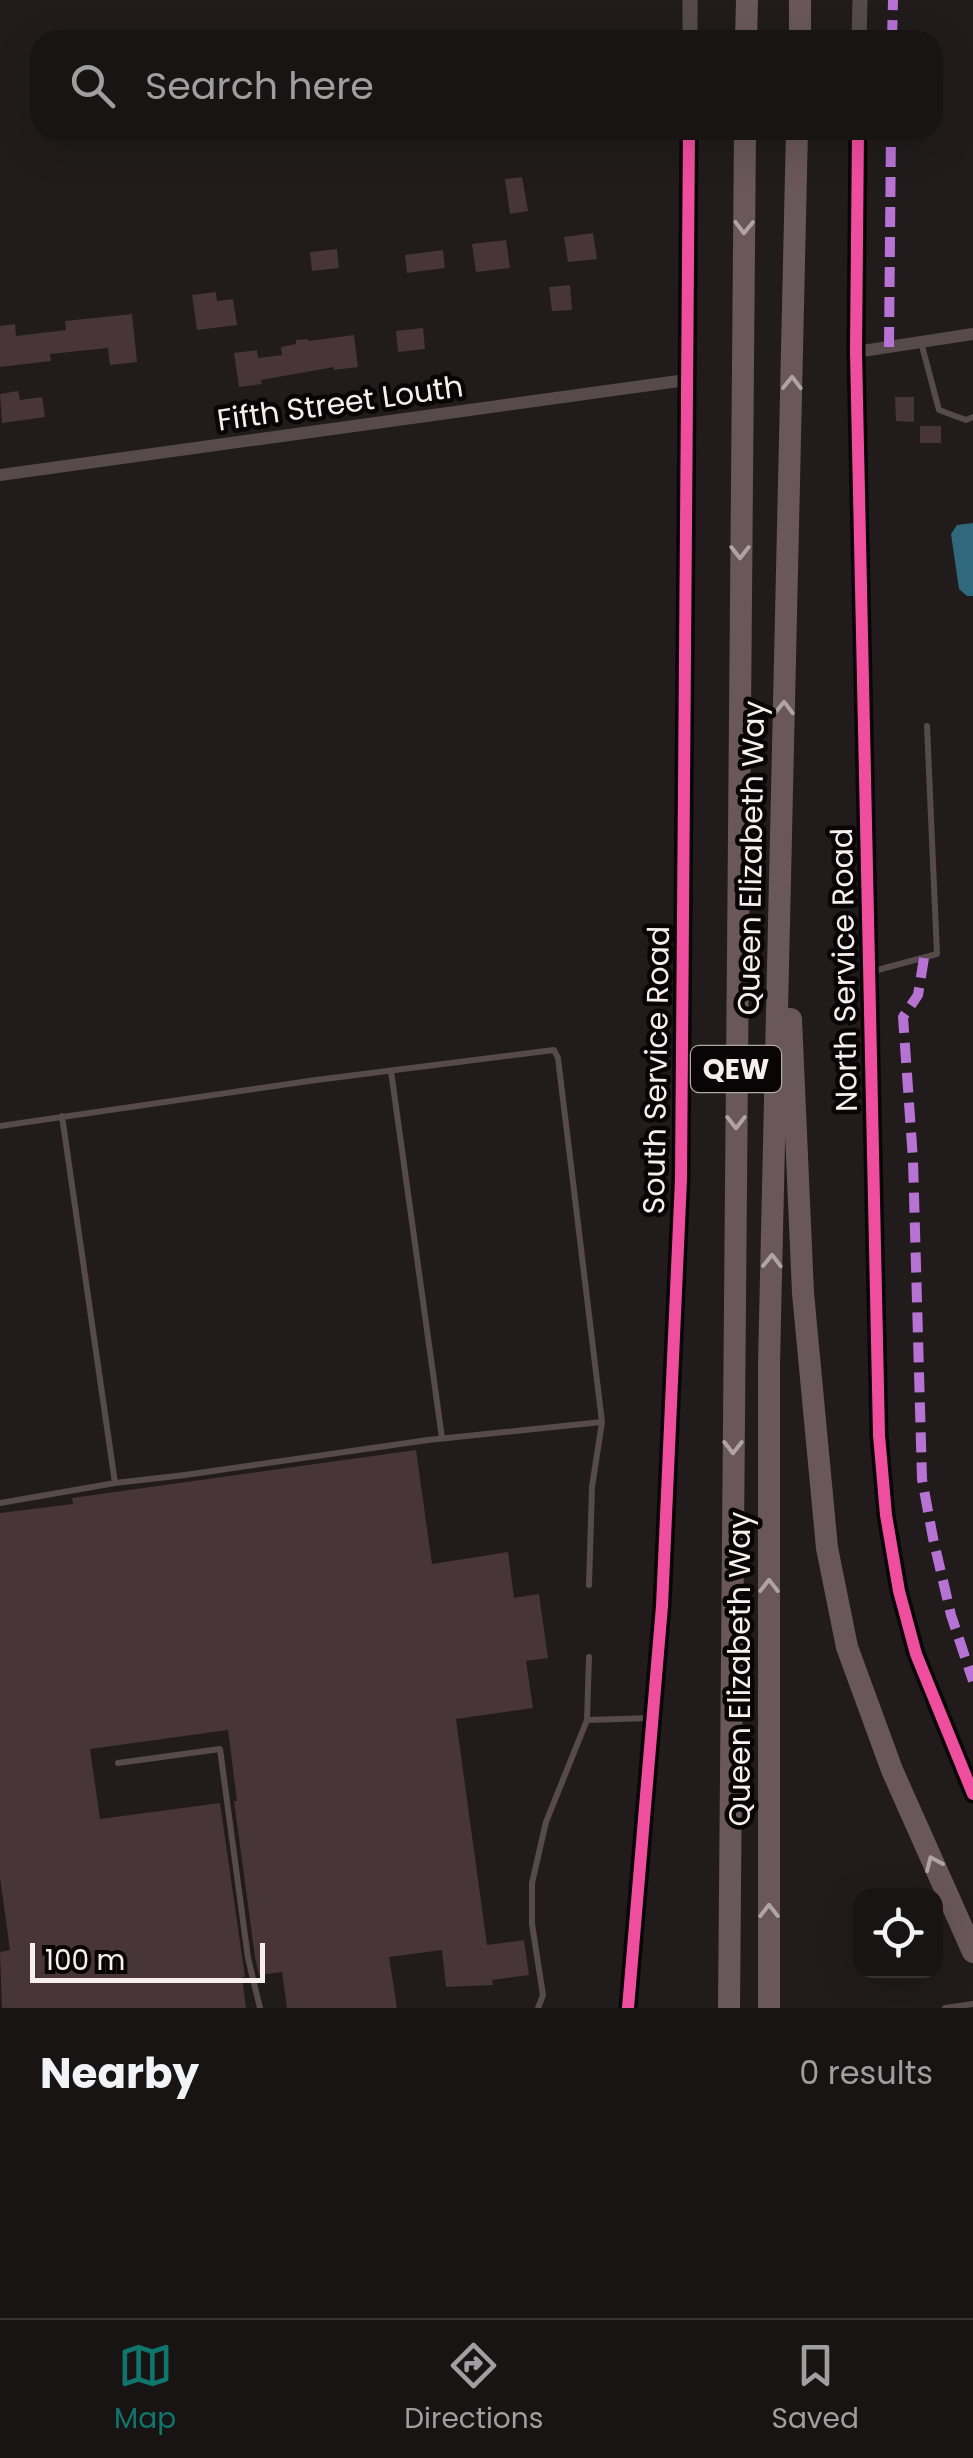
<!DOCTYPE html>
<html lang="en">
<head>
<meta charset="utf-8">
<style>
	body { margin:0; font-family:Poppins,sans-serif; background:#221d1d; color:#f1f3f6 }
	.controls { position:absolute; right:30px; bottom:30px; display:grid; overflow:hidden; border-radius:20px; box-shadow:0 10px 40px #0002 }
	.controls button { width:90px; height:90px; display:grid; place-items:center; padding:0; border:0; border-bottom:2px solid #373334; background:#191414; color:#f1f3f6; font:50px sans-serif }
	.scale { position:absolute; left:30px; bottom:25px; width:235px; box-sizing:border-box; padding-left:10px; border:5px solid #f7efef; border-top:0; font-size:28px; line-height:35px; white-space:nowrap; color:#f7efef; -webkit-text-stroke:8px #090506; paint-order:stroke }
	.list { margin:0; padding:0; list-style:none }
	h2 { display:flex; justify-content:space-between; align-items:center; height:130px; margin:0; padding:0 40px; font-size:42px }
	h2 small { font-size:32px; font-weight:400; color:#9f9ea0 }
	.icon { flex:none; width:55px; height:55px; fill:none; stroke:currentColor; stroke-width:2; stroke-linecap:round; stroke-linejoin:round }
	.map { position:relative; flex:none; width:973px; height:2008px; overflow:hidden }
	.search { position:absolute; background:#191414; box-shadow:0 10px 40px #0002; left:30px; right:30px; top:30px; height:110px; display:flex; align-items:center; gap:25px; box-sizing:border-box; padding:0 35px; border-radius:30px; color:#9f9ea0; font-size:38px }
	.sheet { height:310px; background:#191414 }
	nav { display:flex; justify-content:space-around; align-items:center; box-sizing:border-box; height:140px; border-top:2px solid #373334; background:#191414; font-size:28px; color:#9f9ea0 }
	nav a { display:grid; justify-items:center; gap:5px }
	nav .on { color:#0f766e }
	.map>svg:first-child { display:block }
</style>
</head>
<body>
<div class="map">
<svg width="973" height="2008" viewBox="0 0 973 2008">
	<rect width="100%" height="100%" fill="#211b1b"/>
	<path fill="#2f697b" d="M973,523V596H967L959,589L951,534L957,525Z"/>
	<path fill="#483539" d="M522,177L528,211L510,214L505,179Z
		M593,233L597,259L568,262L564,237Z
		M506,240L510,268L476,272L472,244Z
		M337,249L339,268L312,271L310,252Z
		M443,250L445,268L407,273L405,255Z
		M570,285L572,310L552,311L549,287Z
		M216,292L217,301L233,299L237,325L197,330L192,295Z
		M132,314L137,362L110,365L108,348L50,354L51,361L0,367V326L15,324L16,336L66,330L65,321Z
		M423,328L425,349L398,352L396,331Z
		M354,335L358,367L334,370V367L261,380L262,384L239,387L234,353L257,350L258,358L282,355L281,347L296,344V340L308,339L309,341Z
		M18,391L20,400L42,397L45,417L2,423L0,394Z
		M895,397H914V422L896,421Z
		M920,426H941V443H920Z
		M416,1450L432,1564L508,1552L514,1598L539,1594L548,1658L526,1661L533,1708L456,1719L487,1945L524,1940L529,1975L492,1980L493,1985L446,1987L442,1950L389,1957L397,2008H287L282,1972L259,1975L255,1957L234,1801H237L228,1730L90,1749L100,1819L220,1803L245,1977H242L246,2008H2L0,1952L10,1950L0,1877V1513L73,1504L72,1498Z"/>
	<g fill="none" stroke-linecap="round" stroke-linejoin="round">
		<path stroke="#564a4b" stroke-width="6" d="M921,342L939,410L966,420L973,417
			M870,972L937,954L927,726
			M391,1071L442,1438
			M62,1116L115,1483
			M0,1126L316,1080L554,1050L558,1058L602,1422L592,1487L589,1585
			M0,1503L115,1483L185,1475L428,1440L602,1422
			M589,1657L587,1720L651,1718
			M118,1763L220,1749L248,1958L260,2008
			M538,2008L543,1995L532,1924V1883L546,1822L587,1720
			M945,2008L973,2004"/>
		<path stroke="#564a4b" stroke-width="12" d="M856,352L973,334
			M0,475L686,380"/>
		<path stroke="#564a4b" stroke-width="15" d="M690,40V0
			M859,40L860,0
			M858,130L856,352L879,1435L886,1515L899,1591L916,1654L973,1794
			M628,2008L662,1606L681,1179L689,130"/>
		<path stroke="#69575a" stroke-width="22" d="M746,40L747,0
			M800,40V0
			M791,1019L803,1293L827,1548L847,1647L892,1770L973,1952
			M729,2008L745,130
			M769,2008V1364L797,130"/>
		<path stroke="#b673d3" stroke-width="10" stroke-dasharray="20 10" stroke-linecap="butt" d="M892,40L893,0
			M889,347L891,130
			M924,958L918,995L903,1017L913,1160L922,1479L933,1538L951,1615L973,1681"/>
		<g stroke="#090506" stroke-width="19">
			<path id="cycleway" d="M858,130L856,352L879,1435L886,1515L899,1591L916,1654L973,1794
				M628,2008L662,1606L681,1179L689,130"/>
		</g>
		<use href="#cycleway" stroke="#ef4d9e" stroke-width="12"/>
	</g>
	<defs><path id="oneway-chevron" d="M-2-3.5L2.5 0L-2 3.5" fill="none" stroke-width="1.6" stroke-linecap="round" stroke-linejoin="round" transform="scale(2.5)"/></defs>
	<g stroke="#b0a3a4">
		<use href="#oneway-chevron" transform="translate(744 227) rotate(91)"/>
		<use href="#oneway-chevron" transform="translate(792 383) rotate(-89)"/>
		<use href="#oneway-chevron" transform="translate(740 552) rotate(90)"/>
		<use href="#oneway-chevron" transform="translate(784 708) rotate(-89)"/>
		<use href="#oneway-chevron" transform="translate(736 1122) rotate(90)"/>
		<use href="#oneway-chevron" transform="translate(772 1261) rotate(-89)"/>
		<use href="#oneway-chevron" transform="translate(733 1447) rotate(90)"/>
		<use href="#oneway-chevron" transform="translate(769 1586) rotate(-90)"/>
		<use href="#oneway-chevron" transform="translate(933 1863) rotate(-114)"/>
		<use href="#oneway-chevron" transform="translate(769 1911) rotate(-90)"/>
	</g>
	<g text-anchor="middle" dominant-baseline="central" stroke-width="9" stroke-linejoin="round" paint-order="stroke">
		<rect fill="#090506" stroke="#b0a9a9" stroke-width="2.5" x="691" y="1046" width="90" height="46" rx="8"/>
		<g font-size="28" font-weight="bold" fill="#f7efef">
			<text x="736" y="1069">QEW</text>
		</g>
		<g font-size="30" fill="#f7efef" stroke="#090506">
			<text transform="translate(340 403) rotate(-8)">Fifth Street Louth</text>
			<text transform="translate(751 858) rotate(-89)">Queen Elizabeth Way</text>
			<text transform="translate(844 970) rotate(-91)">North Service Road</text>
			<text transform="translate(656 1070) rotate(-89)">South Service Road</text>
			<text transform="translate(739 1669) rotate(-90)">Queen Elizabeth Way</text>
		</g>
	</g>
</svg>
<div class="controls">
<button><svg class="icon" aria-label="locate" viewBox="0 0 24 24"><circle cx="12" cy="12" r="6"/><path d="M12 2v4M12 18v4M2 12h4M18 12h4"/></svg></button>
</div>
<div class="scale">100 m</div>
<div class="search"><svg class="icon" aria-label="search" viewBox="0 0 24 24"><circle cx="10" cy="10" r="6"/><path d="M15 15l6 6"/></svg>Search here</div>
</div>
<section class="sheet">
<h2>Nearby<small>0 results</small></h2>
<ul class="list">
</ul>
</section>
<nav>
<a class="on"><svg class="icon" aria-label="map" viewBox="0 0 24 24"><path d="M3 6l6-2 6 2 6-2v14l-6 2-6-2-6 2zM9 4v14M15 6v14"/></svg>Map</a>
<a><svg class="icon" aria-label="directions" viewBox="0 0 24 24"><path d="M12 3l9 9-9 9-9-9zM9 14v-3h6M13 9l2 2-2 2"/></svg>Directions</a>
<a><svg class="icon" aria-label="saved" viewBox="0 0 24 24"><path d="M7 4h10v16l-5-4-5 4z"/></svg>Saved</a>
</nav>
</body>
</html>
